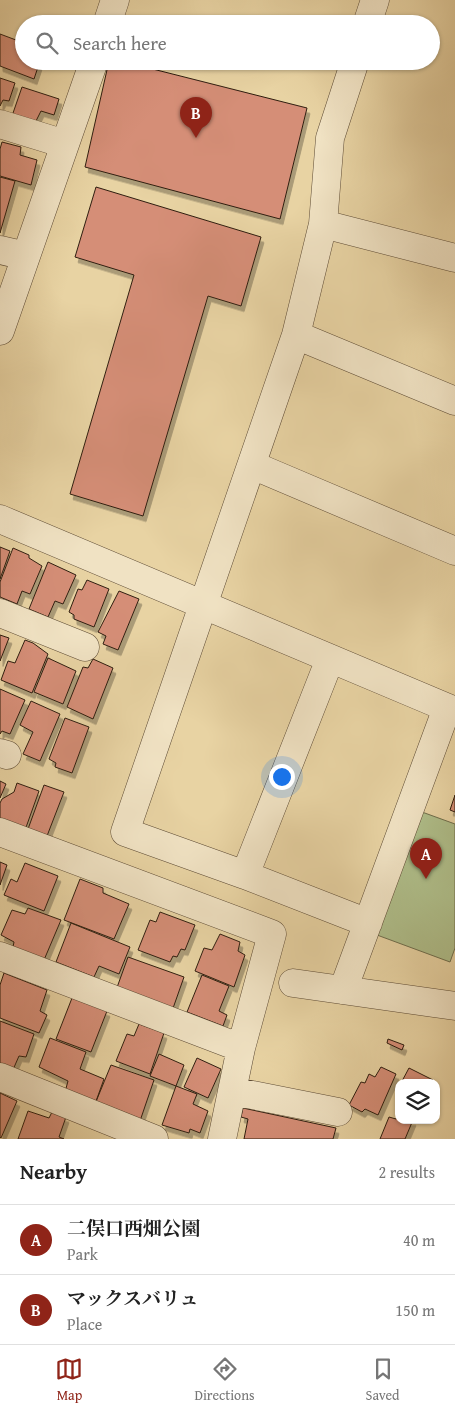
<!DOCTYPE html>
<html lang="en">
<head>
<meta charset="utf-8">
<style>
	body { margin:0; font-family:"Gentium Book Plus","Noto Serif JP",serif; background:#f2f2f2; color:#222 }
	.controls { position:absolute; right:15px; bottom:15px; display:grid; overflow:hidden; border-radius:10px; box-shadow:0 1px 4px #0004 }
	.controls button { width:45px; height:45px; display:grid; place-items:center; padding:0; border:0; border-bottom:1px solid #e0e0e0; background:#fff; color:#222; font:25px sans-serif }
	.you { position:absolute; left:281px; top:776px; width:18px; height:18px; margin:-12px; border:4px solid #fff; border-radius:50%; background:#1a73e8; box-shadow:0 0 0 8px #1a73e833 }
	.badge { display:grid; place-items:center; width:32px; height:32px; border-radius:50%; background:#8f2418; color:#fff; font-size:16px; font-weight:700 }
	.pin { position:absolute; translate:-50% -41px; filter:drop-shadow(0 1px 2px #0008) }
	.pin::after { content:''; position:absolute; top:26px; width:18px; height:15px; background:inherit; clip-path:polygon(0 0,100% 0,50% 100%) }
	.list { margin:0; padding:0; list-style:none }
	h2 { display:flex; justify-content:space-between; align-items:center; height:65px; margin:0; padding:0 20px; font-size:21px }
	h2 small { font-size:16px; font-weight:400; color:#767676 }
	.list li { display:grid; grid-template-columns:32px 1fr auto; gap:15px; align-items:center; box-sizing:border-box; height:70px; padding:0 20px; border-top:1px solid #e0e0e0 }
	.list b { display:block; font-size:19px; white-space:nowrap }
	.list p { margin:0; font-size:16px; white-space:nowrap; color:#767676 }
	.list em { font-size:16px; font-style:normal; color:#767676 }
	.icon { flex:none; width:28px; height:28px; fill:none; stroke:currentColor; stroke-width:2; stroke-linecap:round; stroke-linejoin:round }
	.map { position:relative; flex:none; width:455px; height:1139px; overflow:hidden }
	.search { position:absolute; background:#fff; box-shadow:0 1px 4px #0004; left:15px; right:15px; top:15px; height:55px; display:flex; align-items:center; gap:12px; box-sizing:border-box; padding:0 18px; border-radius:28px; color:#767676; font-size:19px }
	.sheet { height:205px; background:#fff }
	nav { display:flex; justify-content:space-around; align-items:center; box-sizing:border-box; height:70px; border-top:1px solid #e0e0e0; background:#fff; font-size:14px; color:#767676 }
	nav a { display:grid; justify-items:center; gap:2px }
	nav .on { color:#8f2418 }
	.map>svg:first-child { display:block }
</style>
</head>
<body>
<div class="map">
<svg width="455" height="1139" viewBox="0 0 455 1139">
	<defs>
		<filter id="shadow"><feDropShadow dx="3" dy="5.5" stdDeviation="0" flood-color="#0004"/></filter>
	</defs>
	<rect width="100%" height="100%" fill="#e8d3a3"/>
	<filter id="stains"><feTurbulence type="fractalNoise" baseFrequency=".004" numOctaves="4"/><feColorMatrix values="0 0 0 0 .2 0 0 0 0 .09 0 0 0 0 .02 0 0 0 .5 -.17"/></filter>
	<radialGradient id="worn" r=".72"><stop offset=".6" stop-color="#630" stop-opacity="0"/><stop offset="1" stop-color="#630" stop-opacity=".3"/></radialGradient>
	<path fill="#afbe8a" stroke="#6f6e4d" d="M422,812L455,824V948L450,962L377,935Z"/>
	<path fill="#d58e77" stroke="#2f1e10" filter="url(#shadow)" d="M0,34L24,43V61H40L34,79L0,66Z
		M109,61H121L307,108L280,219L85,167Z
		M0,78L15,83L9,101L3,100L0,106Z
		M22,87L59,99L54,115L41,111L35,123L12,116Z
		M2,142L21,147L20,155L37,160L31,185L0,176V149Z
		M0,177L15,181L0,233Z
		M96,187L261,237L241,306L208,296L143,516L70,494L134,275L75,257Z
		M0,547L10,551L0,579Z
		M13,548L29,555V558L42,566L30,594L22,591L17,604L0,597V582Z
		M48,562L76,575L63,604L55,601L48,617L29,609Z
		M87,580L109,589L94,627L74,619V615L69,612L78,589L82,590Z
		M119,591L139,599L118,650L103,644L106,636L98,632Z
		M0,635L9,638L0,661Z
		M25,640L33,643L48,654L32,693L1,680L8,661L15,663Z
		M48,658L76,671L63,704L34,692Z
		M93,659L113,668L93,719L67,707L83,667L88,668Z
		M0,689L25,700L10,734L2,731L0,734Z
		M31,701L60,714L40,761L23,754L33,732L20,725Z
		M65,718L89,727L72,773L55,767L56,763L49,759Z
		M0,781L6,784L0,798Z
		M17,783L39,791L24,833L0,823V803L2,799L14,792Z
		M44,785L64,792L47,836L28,829Z
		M455,795V812L450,810Z
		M0,862L7,865L0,885Z
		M25,863L58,876L44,911L4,895L11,879L17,882Z
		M80,879L103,888V893L129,904L114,939L64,920Z
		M28,908L61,920L44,960L13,947L14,942L1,935L12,910L25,914Z
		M160,912L195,925L185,950L181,949L177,957L173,956L170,962L138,950L150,920L156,922Z
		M71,923L130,947L119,974L99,966L94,977L56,962Z
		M220,934L240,942L238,951L245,955L234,987L195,971L204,948L212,950Z
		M128,957L184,977L171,1014L115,993Z
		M4,973L47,990L40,1011L47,1015L39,1033L0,1018V985Z
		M202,975L229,986L219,1011L227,1015L223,1026L187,1012Z
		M72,998L107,1011L91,1052L56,1039Z
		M0,1021L34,1034L26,1057L19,1056L12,1072L0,1068Z
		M139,1024L164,1033L150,1074L116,1061L127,1034L134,1036Z
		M50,1038L86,1052L80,1069L104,1079L95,1104L65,1092L68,1081L39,1067Z
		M388,1039L404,1045L402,1050L387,1043Z
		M159,1054L184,1065L176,1086L150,1076Z
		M197,1058L221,1069L208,1098L184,1087Z
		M111,1065L154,1080L140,1121L95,1104Z
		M381,1067L396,1074L378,1115L365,1109L362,1112L349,1105L361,1082L365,1083L369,1074L375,1077Z
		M409,1068L433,1080L431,1083H401Z
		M176,1086L197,1094L193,1104L208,1111L200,1133L190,1129L189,1133L162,1125Z
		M0,1093L17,1101L1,1138L0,1137Z
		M243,1108L336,1128L333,1139H244L248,1119L241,1117Z
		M28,1111L49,1118L52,1112L66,1117L59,1137L64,1139H18Z
		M399,1113V1120H413L405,1139H380L389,1117L396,1119Z"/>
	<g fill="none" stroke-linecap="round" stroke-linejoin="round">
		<g stroke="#5d4b35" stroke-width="29">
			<path id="street" d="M107,24L115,0
				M367,24L375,0
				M355,61L330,138L323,224L455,258
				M0,124L65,144
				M323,224L296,335L125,832L245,875L368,923
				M0,250L26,256
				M0,331L94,61
				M296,335L455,401
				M252,465L455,551
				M0,519L455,711
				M0,613L85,647
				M0,753L7,755
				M0,832L272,934L241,1048L222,1139
				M245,875L330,659
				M0,956L241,1048
				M293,983L455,1006
				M343,990L447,708
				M0,1077L154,1139
				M232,1091L338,1112"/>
		</g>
		<use href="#street" stroke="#f0e2c3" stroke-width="28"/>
	</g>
	<rect width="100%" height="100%" filter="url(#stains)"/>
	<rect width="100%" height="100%" fill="url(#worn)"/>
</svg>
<div class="controls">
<button><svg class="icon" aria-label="layers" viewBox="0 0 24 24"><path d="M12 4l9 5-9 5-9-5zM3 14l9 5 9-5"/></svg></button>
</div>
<div class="you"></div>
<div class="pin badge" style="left:426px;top:879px">A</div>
<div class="pin badge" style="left:196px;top:138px">B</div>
<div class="search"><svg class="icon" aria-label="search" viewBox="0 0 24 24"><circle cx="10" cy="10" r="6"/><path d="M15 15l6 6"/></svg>Search here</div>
</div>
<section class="sheet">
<h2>Nearby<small>2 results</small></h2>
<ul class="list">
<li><span class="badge">A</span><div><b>二俣口西畑公園</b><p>Park</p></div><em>40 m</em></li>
<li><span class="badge">B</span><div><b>マックスバリュ</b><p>Place</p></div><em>150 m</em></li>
</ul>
</section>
<nav>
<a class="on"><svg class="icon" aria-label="map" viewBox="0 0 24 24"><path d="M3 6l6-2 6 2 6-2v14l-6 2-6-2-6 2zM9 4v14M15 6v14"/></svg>Map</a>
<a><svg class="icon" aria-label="directions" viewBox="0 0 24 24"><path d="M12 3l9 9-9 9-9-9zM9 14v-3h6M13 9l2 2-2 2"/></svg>Directions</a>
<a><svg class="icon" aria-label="saved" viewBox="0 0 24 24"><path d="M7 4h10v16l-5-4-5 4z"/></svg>Saved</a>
</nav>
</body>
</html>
